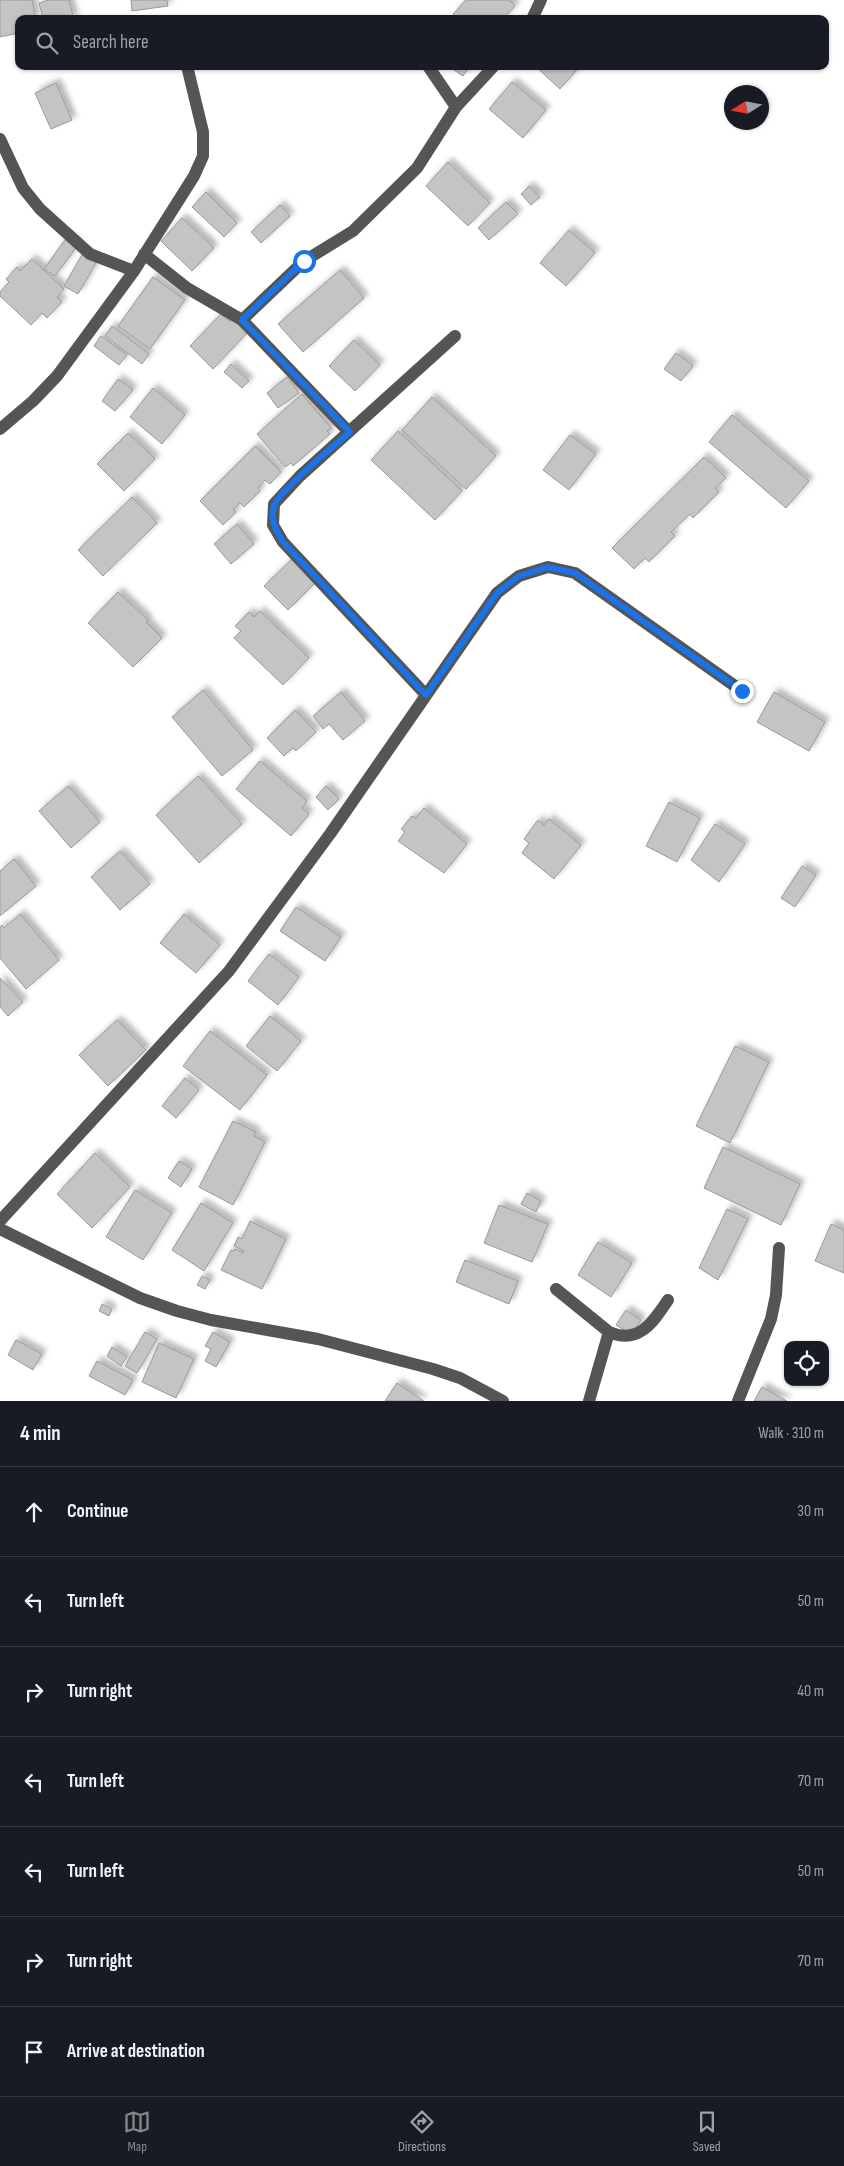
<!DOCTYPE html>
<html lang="en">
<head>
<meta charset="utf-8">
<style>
	body { margin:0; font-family:"Sofia Sans Condensed",sans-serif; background:#242831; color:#f1f3f6 }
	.controls { position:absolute; right:15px; bottom:15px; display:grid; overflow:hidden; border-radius:10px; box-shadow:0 1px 4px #0004 }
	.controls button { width:45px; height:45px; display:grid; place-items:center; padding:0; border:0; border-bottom:1px solid #363941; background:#171b24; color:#f1f3f6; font:25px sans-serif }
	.compass { position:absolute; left:724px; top:85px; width:45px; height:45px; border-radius:50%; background:#171b24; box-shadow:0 1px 4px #0004; rotate:259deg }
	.stop { position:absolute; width:15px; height:15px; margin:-11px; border:4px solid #1a73e8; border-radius:50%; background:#fff }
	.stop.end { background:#1a73e8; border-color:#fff; box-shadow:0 1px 5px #0008 }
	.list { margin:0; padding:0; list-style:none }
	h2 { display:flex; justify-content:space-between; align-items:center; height:65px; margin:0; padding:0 20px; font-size:21px }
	h2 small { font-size:16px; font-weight:400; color:#9ea1a6 }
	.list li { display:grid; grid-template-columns:32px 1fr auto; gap:15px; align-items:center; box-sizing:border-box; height:90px; padding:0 20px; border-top:1px solid #363941 }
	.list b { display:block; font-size:19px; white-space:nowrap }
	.list em { font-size:16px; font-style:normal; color:#9ea1a6 }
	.icon { flex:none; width:28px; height:28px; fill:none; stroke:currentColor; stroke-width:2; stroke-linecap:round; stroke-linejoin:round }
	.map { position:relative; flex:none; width:844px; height:1401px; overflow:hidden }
	.search { position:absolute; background:#171b24; box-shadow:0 1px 4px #0004; left:15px; right:15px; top:15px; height:55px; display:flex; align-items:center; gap:12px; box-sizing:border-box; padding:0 18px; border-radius:10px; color:#9ea1a6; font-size:19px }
	.sheet { height:695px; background:#171b24 }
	nav { display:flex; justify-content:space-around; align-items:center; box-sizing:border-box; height:70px; border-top:1px solid #363941; background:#171b24; font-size:14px; color:#9ea1a6 }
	nav a { display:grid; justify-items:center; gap:2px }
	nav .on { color:#858687 }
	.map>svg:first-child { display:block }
</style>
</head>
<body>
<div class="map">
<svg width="844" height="1401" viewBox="0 0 844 1401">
	<defs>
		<filter id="shadow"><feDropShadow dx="4.5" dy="-4.5" stdDeviation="2.5" flood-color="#0004"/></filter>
	</defs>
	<rect width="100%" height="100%" fill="#fff"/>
	<path fill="#c4c4c4" stroke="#999" filter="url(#shadow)" d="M0,0H32L36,19H19V33L0,37Z
		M49,0H69L74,19H43L39,3Z
		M131,0H167L168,6L132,11Z
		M466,0H509L515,6L503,19H458L453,14Z
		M448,66H470L463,76Z
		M535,66H580L560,89Z
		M512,82L546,110L523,138L489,109Z
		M56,83L72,120L51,129L35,93Z
		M448,162L490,203L468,226L426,186Z
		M529,186L540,197L531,205L521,194Z
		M206,192L237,223L224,237L192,207Z
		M506,202L518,214L489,240L478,228Z
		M280,205L290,216L261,243L251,232Z
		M182,218L214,248L192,271L161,241Z
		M569,230L595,253L566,286L540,263Z
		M67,237L78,245L55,276L44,269Z
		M83,253L97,261L78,294L64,286Z
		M32,259L64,289L57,297L62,302L47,318L42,313L31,325L0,296V292L9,282L6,279L17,267L20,271Z
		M340,270L364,298L303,352L278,324Z
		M153,277L185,300L150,349L118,326Z
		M221,314L230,322L234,318L248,332L213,369L190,346Z
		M112,326L149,354L142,364L105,336Z
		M101,336L127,355L119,365L94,346Z
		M354,340L380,365L355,391L329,366Z
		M676,353L693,366L681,381L664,369Z
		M231,364L249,381L242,388L224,372Z
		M287,377L299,393L278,408L267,393Z
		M118,379L133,390L115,411L102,401Z
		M153,388L185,415L162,444L130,417Z
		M302,394L331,428L327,431L330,434L293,466L291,463L285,467L257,434Z
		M432,397L496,456L466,489L402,430Z
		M732,415L809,481L786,508L709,442Z
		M398,431L462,491L435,520L371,460Z
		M128,433L155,459L124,491L97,464Z
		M570,435L596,454L569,490L543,470Z
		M255,446L281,472L270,484L265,480L258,488L260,491L244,507L240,503L233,509L236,512L223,525L200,501Z
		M704,457L726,478L715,488L719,492L693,518L690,514L671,532L675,536L649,562L645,558L634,569L612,548Z
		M132,497L157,523L103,576L78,550Z
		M237,524L254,544L231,564L214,544Z
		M292,559L315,583L288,610L264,586Z
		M118,592L148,620L146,622L162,638L133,667L88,623Z
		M260,611L309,658L283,685L234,638L241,631L235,626L249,612L254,617Z
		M203,690L253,750L222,776L172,717Z
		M341,692L365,721L343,740L329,724L323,729L313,716Z
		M774,692L825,722L809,751L757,722Z
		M295,710L316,732L296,751L293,748L284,756L267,738Z
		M260,761L307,801L302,808L309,814L291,836L236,789Z
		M198,776L242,824L199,863L156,815Z
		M68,786L100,822L71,848L39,811Z
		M326,786L339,799L328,810L316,797Z
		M669,802L700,818L677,862L646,846Z
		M424,808L467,844L444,873L398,841L405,832L401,829L412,816L416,818Z
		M549,819L581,845L554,879L522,853L529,843L524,839L538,820L544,825Z
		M715,824L745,844L719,882L691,860Z
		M120,851L150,884L120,910L91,877Z
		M14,859L36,886L0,916V871Z
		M802,866L816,875L795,907L781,898Z
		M296,907L341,937L325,961L280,931Z
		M20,914L59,960L26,989L0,958V927L2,925L4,928Z
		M184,914L220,945L196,973L160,943Z
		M269,954L299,977L278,1005L248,981Z
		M0,978L23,1002L8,1016L0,1007Z
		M270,1016L301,1041L277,1071L246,1046Z
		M117,1020L146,1050L108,1086L79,1055Z
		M210,1031L267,1075L240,1110L183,1066Z
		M735,1046L769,1062L730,1143L696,1126Z
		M185,1078L199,1090L176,1118L162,1106Z
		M233,1121L256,1132L254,1136L265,1142L233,1205L199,1187Z
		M723,1147L800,1184L781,1225L704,1188Z
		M95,1153L130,1187L92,1228L57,1194Z
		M179,1161L192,1169L181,1187L168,1178Z
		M135,1190L172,1213L143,1260L106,1237Z
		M527,1193L541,1201L536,1212L521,1204Z
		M201,1203L233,1223L204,1271L172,1250Z
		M499,1205L548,1224L532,1262L484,1243Z
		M727,1209L748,1219L718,1280L699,1268Z
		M250,1221L286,1239L262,1289L221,1270L231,1250L234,1251L235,1249L243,1253L244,1251L234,1246L238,1237L242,1239Z
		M831,1224L844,1230V1273L815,1261Z
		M598,1242L632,1263L611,1297L578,1275Z
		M465,1260L518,1281L509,1304L456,1282Z
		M202,1276L210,1280L205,1289L197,1285Z
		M102,1304L112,1309L109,1316L99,1311Z
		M626,1310L641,1320L632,1335L616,1325Z
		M145,1332L157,1339L137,1373L125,1366Z
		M213,1332L230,1342L216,1367L205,1361L211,1349L205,1346Z
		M16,1340L42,1354L33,1370L8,1355Z
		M159,1343L194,1359L176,1398L142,1382Z
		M112,1347L127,1357L121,1366L107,1356Z
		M97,1361L133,1380L125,1395L89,1376Z
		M397,1383L424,1401H385Z
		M762,1387L787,1401H754Z"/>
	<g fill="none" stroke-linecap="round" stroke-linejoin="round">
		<path stroke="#555" stroke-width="12" d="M532,19L541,0
			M456,107L494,66
			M0,139L23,188L40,209L90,254L134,271
			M144,254L187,288L242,320L304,261L353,231L417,168L456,107L428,66
			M242,320L349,432
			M0,429L33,401L57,376L134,271L194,176L203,156V132L187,66
			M426,695L283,542L273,525L274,504L300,476L455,336
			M0,1221L229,971L330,834L497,593L519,576L548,567L575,573L742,691
			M0,1229L140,1298L177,1311L211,1320L318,1339L433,1369L460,1378L503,1401
			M556,1289L609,1332C639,1345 653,1322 668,1300
			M589,1401L609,1332
			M738,1401L771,1319L776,1295L779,1248"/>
	</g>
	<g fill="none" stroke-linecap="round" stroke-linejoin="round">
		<path stroke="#1a73e8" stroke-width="6" d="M304,261L242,320L350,432C337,443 277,493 274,506C270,521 276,530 283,542L426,695L497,593L519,576L548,567L575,573L742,691"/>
	</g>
</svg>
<div class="controls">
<button><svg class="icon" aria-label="locate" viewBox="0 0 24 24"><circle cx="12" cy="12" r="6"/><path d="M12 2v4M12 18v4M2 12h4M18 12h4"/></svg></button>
</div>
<svg class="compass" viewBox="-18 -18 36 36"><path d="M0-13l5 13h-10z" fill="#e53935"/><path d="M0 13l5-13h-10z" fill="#9ea1a6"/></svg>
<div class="stop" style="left:304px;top:261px"></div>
<div class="stop end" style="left:742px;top:691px"></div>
<div class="search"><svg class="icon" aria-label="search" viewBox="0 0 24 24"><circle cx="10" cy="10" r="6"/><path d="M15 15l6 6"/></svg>Search here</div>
</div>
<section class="sheet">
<h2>4 min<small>Walk · 310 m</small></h2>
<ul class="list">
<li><svg class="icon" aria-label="ahead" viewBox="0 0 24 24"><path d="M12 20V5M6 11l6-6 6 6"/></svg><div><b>Continue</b></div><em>30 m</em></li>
<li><svg class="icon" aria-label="left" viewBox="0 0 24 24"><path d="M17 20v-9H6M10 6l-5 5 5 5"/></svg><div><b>Turn left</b></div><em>50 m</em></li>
<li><svg class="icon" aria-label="right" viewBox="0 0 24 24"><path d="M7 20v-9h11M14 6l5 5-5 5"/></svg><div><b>Turn right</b></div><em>40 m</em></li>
<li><svg class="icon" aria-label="left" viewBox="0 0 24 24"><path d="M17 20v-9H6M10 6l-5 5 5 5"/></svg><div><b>Turn left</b></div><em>70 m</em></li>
<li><svg class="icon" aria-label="left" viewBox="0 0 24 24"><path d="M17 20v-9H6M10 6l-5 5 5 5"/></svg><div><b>Turn left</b></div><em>50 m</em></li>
<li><svg class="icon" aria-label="right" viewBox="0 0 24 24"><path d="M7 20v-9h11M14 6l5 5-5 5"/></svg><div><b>Turn right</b></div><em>70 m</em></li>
<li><svg class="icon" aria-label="arrive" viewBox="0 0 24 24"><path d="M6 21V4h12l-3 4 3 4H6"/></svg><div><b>Arrive at destination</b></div></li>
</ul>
</section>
<nav>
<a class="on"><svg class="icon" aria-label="map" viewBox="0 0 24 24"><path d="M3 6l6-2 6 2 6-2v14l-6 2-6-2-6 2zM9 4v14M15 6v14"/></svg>Map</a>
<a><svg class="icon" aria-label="directions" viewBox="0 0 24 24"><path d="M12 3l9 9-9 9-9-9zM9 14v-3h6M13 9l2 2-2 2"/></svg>Directions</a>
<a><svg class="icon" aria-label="saved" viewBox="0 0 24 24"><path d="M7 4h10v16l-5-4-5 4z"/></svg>Saved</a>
</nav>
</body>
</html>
